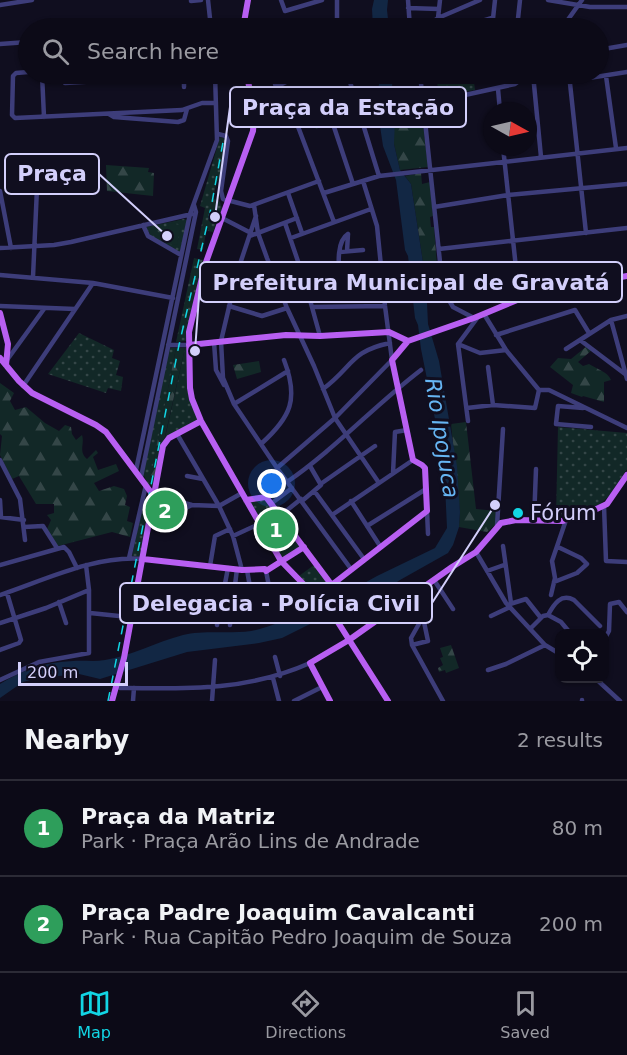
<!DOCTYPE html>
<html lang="en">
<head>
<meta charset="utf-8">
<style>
	body { margin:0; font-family:"DejaVu Sans",sans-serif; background:#151320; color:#f1f3f6 }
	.controls { position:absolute; right:18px; bottom:18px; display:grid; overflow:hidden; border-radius:12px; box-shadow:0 2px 4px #0004 }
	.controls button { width:54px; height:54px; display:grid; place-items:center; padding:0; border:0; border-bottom:2px solid #2c2b36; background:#0c0a17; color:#f1f3f6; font:30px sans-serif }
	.compass { position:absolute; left:483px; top:102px; width:54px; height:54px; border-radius:50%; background:#0c0a17; box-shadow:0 2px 4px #0004; rotate:98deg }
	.scale { position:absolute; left:18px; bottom:15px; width:110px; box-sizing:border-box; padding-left:6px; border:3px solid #d3cffb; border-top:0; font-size:16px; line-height:21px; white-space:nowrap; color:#d3cffb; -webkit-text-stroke:4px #100e1f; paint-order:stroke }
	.you { position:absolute; left:272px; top:484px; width:21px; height:21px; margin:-15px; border:4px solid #fff; border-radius:50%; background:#1a73e8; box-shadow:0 0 0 9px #1a73e833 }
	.badge { display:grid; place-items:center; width:39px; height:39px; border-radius:50%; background:#12d5e4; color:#fff; font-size:20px; font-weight:700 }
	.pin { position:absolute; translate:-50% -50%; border:3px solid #fff; box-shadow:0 2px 6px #0006 }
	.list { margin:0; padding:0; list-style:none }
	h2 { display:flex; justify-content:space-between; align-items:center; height:78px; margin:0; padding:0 24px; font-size:26px }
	h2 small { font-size:20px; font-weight:400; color:#9a9aa1 }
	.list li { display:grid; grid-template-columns:39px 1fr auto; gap:18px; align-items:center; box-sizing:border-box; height:96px; padding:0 24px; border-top:2px solid #2c2b36 }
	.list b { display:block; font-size:22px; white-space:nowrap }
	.list p { margin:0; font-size:20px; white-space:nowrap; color:#9a9aa1 }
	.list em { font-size:20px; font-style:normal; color:#9a9aa1 }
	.icon { flex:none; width:33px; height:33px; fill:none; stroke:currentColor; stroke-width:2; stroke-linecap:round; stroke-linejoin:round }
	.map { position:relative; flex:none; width:627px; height:701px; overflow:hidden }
	.search { position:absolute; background:#0c0a17; box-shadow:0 2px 4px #0004; left:18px; right:18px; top:18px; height:66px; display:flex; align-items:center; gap:15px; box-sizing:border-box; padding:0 21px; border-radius:33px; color:#9a9aa1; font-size:22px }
	.sheet { height:270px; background:#0c0a17 }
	nav { display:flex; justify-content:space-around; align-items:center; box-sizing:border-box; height:84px; border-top:2px solid #2c2b36; background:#0c0a17; font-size:16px; color:#9a9aa1 }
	nav a { display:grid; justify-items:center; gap:3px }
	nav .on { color:#12d5e4 }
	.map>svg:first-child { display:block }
</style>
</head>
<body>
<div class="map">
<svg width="627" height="701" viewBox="0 0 627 701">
	<defs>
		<pattern id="green-dots" width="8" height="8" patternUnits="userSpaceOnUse" patternTransform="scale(1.5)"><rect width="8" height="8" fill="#122827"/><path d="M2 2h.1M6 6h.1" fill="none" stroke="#344647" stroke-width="1.8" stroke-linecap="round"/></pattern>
		<pattern id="forest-firs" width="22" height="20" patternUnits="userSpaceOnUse" patternTransform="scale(1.5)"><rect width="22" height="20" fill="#122827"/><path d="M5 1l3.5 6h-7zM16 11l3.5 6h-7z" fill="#344647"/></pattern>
	</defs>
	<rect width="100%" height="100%" fill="#100e1f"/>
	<path fill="url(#green-dots)" d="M435,74H473L475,90L440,96Z
		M220,137L226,139L219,181H217L213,198L220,202L222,209L213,232L208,231L207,226L203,250L197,249L205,208L200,206Z
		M184,219L187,220L180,252L151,236L146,227Z
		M194,258L203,260L186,334V341L176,342Z
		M79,333L114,350L112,358L120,361L116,375L123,377L121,391L108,388L106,393L48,374Z
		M169,348H176L149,486L143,474Z
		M185,348H187L198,420L165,438Z
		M558,427L627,433V469L609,496L600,504L583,511L556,517Z
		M149,493L150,496L141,557L132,556L140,518Z
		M155,497L187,506L151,523Z
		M264,498L301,546L282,558L249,501Z
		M314,565L329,584L315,594L299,576Z"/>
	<path fill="url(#forest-firs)" d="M321,98L330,123L316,129L314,124L303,128L296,106Z
		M421,107L428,167L400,170L394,144V111Z
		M106,165L149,168L148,172L154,173L153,196L107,191Z
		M421,173L422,184L430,182L433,216L430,217L431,227H434L438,279L426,282L411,184L405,176Z
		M587,346L592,350L578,362L583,366L589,364C597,369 608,372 611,380L604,382V402L583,396L582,397L571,393L573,385L550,367L558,358L571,359Z
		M176,348H185L154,485L152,486L149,485L150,479Z
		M259,361L261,372L237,379L233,365Z
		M0,383L14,393L10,401L15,410L26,407L45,423L59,431L65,425L71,427L72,434L76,440L82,435C85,444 78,451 87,459L96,450L98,453L93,457L98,470L116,464L119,471L94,483L99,491L114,486L124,489L127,496L125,505L130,507L127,521L133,523L130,537L112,532L58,546L47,529L51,520L47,515L54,513V504H36L19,476L12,479L0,455L2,436L0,434Z
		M466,422L476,509L497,511L495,525L487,532L459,527L460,512L451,424Z
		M451,645L459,668L446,673L445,670L439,672L438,668L443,665L440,658L443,657L440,648Z"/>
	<path fill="#122827" d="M169,223L181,225L177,245L165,243Z"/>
	<path fill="#122744" d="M374,0H388L387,10L389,28H373L372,9Z
		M379,74H393L392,87L395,119L394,144L400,170L411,184L426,282L428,324L439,361L457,466L460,512L459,527L453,545L448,553L400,580L344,617L325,622L312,623L282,638L259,643L187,652L100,679L79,674L38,678L23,682L0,698V684C22,670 46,662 73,661C83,660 94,662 105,660C131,656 156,642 183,635C202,630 230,634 251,631C270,628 287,617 307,615L377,576L435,548L447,528L444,464L421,349L418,325L415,318L408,256L405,250L396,180L383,146L380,126L382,109L376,97L380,80Z"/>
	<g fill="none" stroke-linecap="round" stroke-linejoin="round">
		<path stroke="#3d3d7a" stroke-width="4.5" d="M208,0L211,28
			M281,0L285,11L322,0
			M408,0L410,28
			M548,0L590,7H627
			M191,1L201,0
			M0,5L32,0
			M408,8L439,9
			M438,18L440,0
			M337,28V0
			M423,28L438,18L480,0
			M459,28L492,18
			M492,28L495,0
			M517,28L520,0
			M562,28L582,0
			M0,44L28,42
			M598,50L627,45
			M28,72L16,73L13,76L12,115L15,118L182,110L202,103H216
			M42,74L44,117
			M272,74L276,87
			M345,74L350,82L379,176
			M420,74L443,290L453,307L474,318
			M533,74L541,157
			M569,74L586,233
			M606,76L616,148
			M570,81L627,72
			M65,83L184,76
			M184,87V74
			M498,89L500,111
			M250,93L276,87L302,74
			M324,97L353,184
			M424,104L515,84L529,74
			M253,108L284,105L291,108L334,222
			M109,114L114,117L178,122L184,120L187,109
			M218,134L226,136L228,141L221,191L223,199L250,206L319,181
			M503,147L516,268
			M0,191L11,248
			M288,193L302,233
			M324,193L379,176L627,148
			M254,205L258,233L267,258L287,308L314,366L335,418L379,483
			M434,207L508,195L627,184
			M256,216L237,273L221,341L223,378L234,404L277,468L351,569
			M222,218L251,233
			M285,223L305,282L320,336
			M143,225L148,236L181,255
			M250,236L297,218
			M291,238L371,209
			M0,248L54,245L71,242L192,214
			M439,249L627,228
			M347,251L348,234
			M340,252L363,250
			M205,265L277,283
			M0,275L93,283L173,298
			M340,275C338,263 337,241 348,234
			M33,277L37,188
			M279,289L340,275L381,270
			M443,290C465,282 524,254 541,277C544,281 544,286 545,291
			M0,306L75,309
			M229,306L262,316L287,308
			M312,307L385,306
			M484,314L506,350L539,390
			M611,320L627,379
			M496,335L575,310L589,333
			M580,340L625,374
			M214,342L216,370L224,385
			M458,344L480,353L506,350
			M168,345H189
			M566,349L611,320L627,316
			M7,360L44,309
			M488,367L493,405
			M23,386L93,283
			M323,389C352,368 350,351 390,343
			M539,390H549L627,428
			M234,404L288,371
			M467,408L493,405L535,408L539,390
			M583,408L558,406L556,424L591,427
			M468,421L458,344L478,317
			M177,434L219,506L233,536L242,570
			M261,444C291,417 299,399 284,360
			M0,460L20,499L25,540
			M277,468L335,418L392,360L385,306L377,226L363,181
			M136,470L190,214L217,140L215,74
			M393,473L395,432L407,430
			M187,476L203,479
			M141,477L196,212L194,205
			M287,482C335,449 375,405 421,370
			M322,483L375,446
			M315,492L364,559
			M153,495L192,505L219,506L242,493
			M0,500L1,517
			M302,501L321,485L310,466
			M351,501L380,546
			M272,503L292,488
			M604,506L606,561L627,562
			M427,511L428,534
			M281,515L301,499
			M332,515L413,460
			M0,517L24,520
			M534,521L536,469
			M148,526L192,505
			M367,526L426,489
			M497,526L503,429
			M24,527L43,526L57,548
			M233,536L259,524
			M503,546L511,603
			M476,552L506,603L545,645L560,654
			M129,558L146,485
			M0,565L64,547L69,552L77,568
			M210,566L215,536L230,529
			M247,570L255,615
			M266,571L274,612
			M487,571L504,565
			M434,580L453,609
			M554,582L577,573L587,564L581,558L558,547
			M0,595C45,580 95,555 143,559
			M551,595L555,578L552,561L566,520
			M59,602L66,623
			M510,604L526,599L541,618
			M90,613L119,616
			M548,615C554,604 561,593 574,600L600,626
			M491,616L510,607
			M0,623L46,608L89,590
			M217,625L228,568
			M230,625L237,569
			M530,629L543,616L548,615L561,622L571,634
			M604,640L609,631L610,604L619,602L627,612
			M412,645L428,641L424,622H420L411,638L412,645L443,701
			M0,650L19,643L21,640L7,593
			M275,657L280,676
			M488,670L506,664L545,645
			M273,678L279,701
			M595,678L620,701
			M0,680L39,662L89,653V590L86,565
			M120,688C188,689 247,691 310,663
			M582,700V701
			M133,701L134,688
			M212,701L215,660
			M294,701L322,687"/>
		<path stroke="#b85ff2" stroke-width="6" d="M243,28L248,0
			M247,74L254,117L253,131L205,265L189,332L190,388L192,399L201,421L281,561L315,596L320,594
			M0,313L8,344L6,365
			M189,345L286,335L320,336L389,332L408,341
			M0,358L19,381L32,393L96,425L106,432L153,495
			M246,500L266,497L331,584
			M143,559L242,570L265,569L266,571L304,547
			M320,594L427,511L425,468L422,465L413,460L392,360L408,341L474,318L522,298L545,291L627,276
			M320,594L388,701
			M112,701L124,658L163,446L169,438L201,421
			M330,701L310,663L349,640L452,567L476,552L501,523L516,520L562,521L584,515L607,504L627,475"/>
		<path stroke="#12d5e4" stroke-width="1.5" stroke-dasharray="9 8" stroke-linecap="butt" d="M108,701L179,345L211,208L223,142"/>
	</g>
	<circle fill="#12d5e4" stroke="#100e1f" stroke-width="2" cx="518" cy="513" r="6"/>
	<g text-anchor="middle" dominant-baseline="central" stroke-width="6" stroke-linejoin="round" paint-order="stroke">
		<g font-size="21" fill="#d3cffb" stroke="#100e1f" text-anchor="start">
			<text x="530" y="513">Fórum</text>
		</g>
		<g font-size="22" font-style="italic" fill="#66b5f3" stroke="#100e1f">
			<text transform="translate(442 438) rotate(81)">Rio Ipojuca</text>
		</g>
	</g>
	<path fill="none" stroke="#d3cffb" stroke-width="2" d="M215 217L230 107M167 236L99 174M195 351L200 282M495 505L432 603"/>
	<g fill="#d3cffb" stroke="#100e1f" stroke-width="2">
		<circle cx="215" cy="217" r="6"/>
		<circle cx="167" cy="236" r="6"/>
		<circle cx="195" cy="351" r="6"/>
		<circle cx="495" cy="505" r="6"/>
	</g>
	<g fill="#100e1f" stroke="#d3cffb" stroke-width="2">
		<rect x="230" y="87" width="236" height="40" rx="6"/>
		<rect x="5" y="154" width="94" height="40" rx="6"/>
		<rect x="200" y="262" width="422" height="40" rx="6"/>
		<rect x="120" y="583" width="312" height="40" rx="6"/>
	</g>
	<g font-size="22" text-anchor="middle" font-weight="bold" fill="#d3cffb">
		<text x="348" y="115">Praça da Estação</text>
		<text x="52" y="181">Praça</text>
		<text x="411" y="290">Prefeitura Municipal de Gravatá</text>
		<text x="276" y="611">Delegacia - Polícia Civil</text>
	</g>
</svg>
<div class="controls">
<button><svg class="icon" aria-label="locate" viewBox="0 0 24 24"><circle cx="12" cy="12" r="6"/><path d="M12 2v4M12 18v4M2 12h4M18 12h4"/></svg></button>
</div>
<svg class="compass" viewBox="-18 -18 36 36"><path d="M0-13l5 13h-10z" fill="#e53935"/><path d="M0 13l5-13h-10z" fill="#9a9aa1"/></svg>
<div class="scale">200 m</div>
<div class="you"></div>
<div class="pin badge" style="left:276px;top:529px;background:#2e9e5b">1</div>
<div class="pin badge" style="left:165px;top:510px;background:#2e9e5b">2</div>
<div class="search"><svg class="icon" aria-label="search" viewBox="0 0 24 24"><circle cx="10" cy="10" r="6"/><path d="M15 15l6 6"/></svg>Search here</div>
</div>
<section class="sheet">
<h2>Nearby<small>2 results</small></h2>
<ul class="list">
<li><span class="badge" style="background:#2e9e5b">1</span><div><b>Praça da Matriz</b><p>Park · Praça Arão Lins de Andrade</p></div><em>80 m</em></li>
<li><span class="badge" style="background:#2e9e5b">2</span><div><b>Praça Padre Joaquim Cavalcanti</b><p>Park · Rua Capitão Pedro Joaquim de Souza</p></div><em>200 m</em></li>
</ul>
</section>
<nav>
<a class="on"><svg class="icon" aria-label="map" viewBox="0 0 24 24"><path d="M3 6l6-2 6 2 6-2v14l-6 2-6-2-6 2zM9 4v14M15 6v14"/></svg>Map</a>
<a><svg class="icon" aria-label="directions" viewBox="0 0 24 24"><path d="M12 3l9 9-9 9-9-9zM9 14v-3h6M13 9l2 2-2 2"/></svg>Directions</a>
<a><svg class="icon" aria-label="saved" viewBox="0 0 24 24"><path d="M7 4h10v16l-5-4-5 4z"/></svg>Saved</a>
</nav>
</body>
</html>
